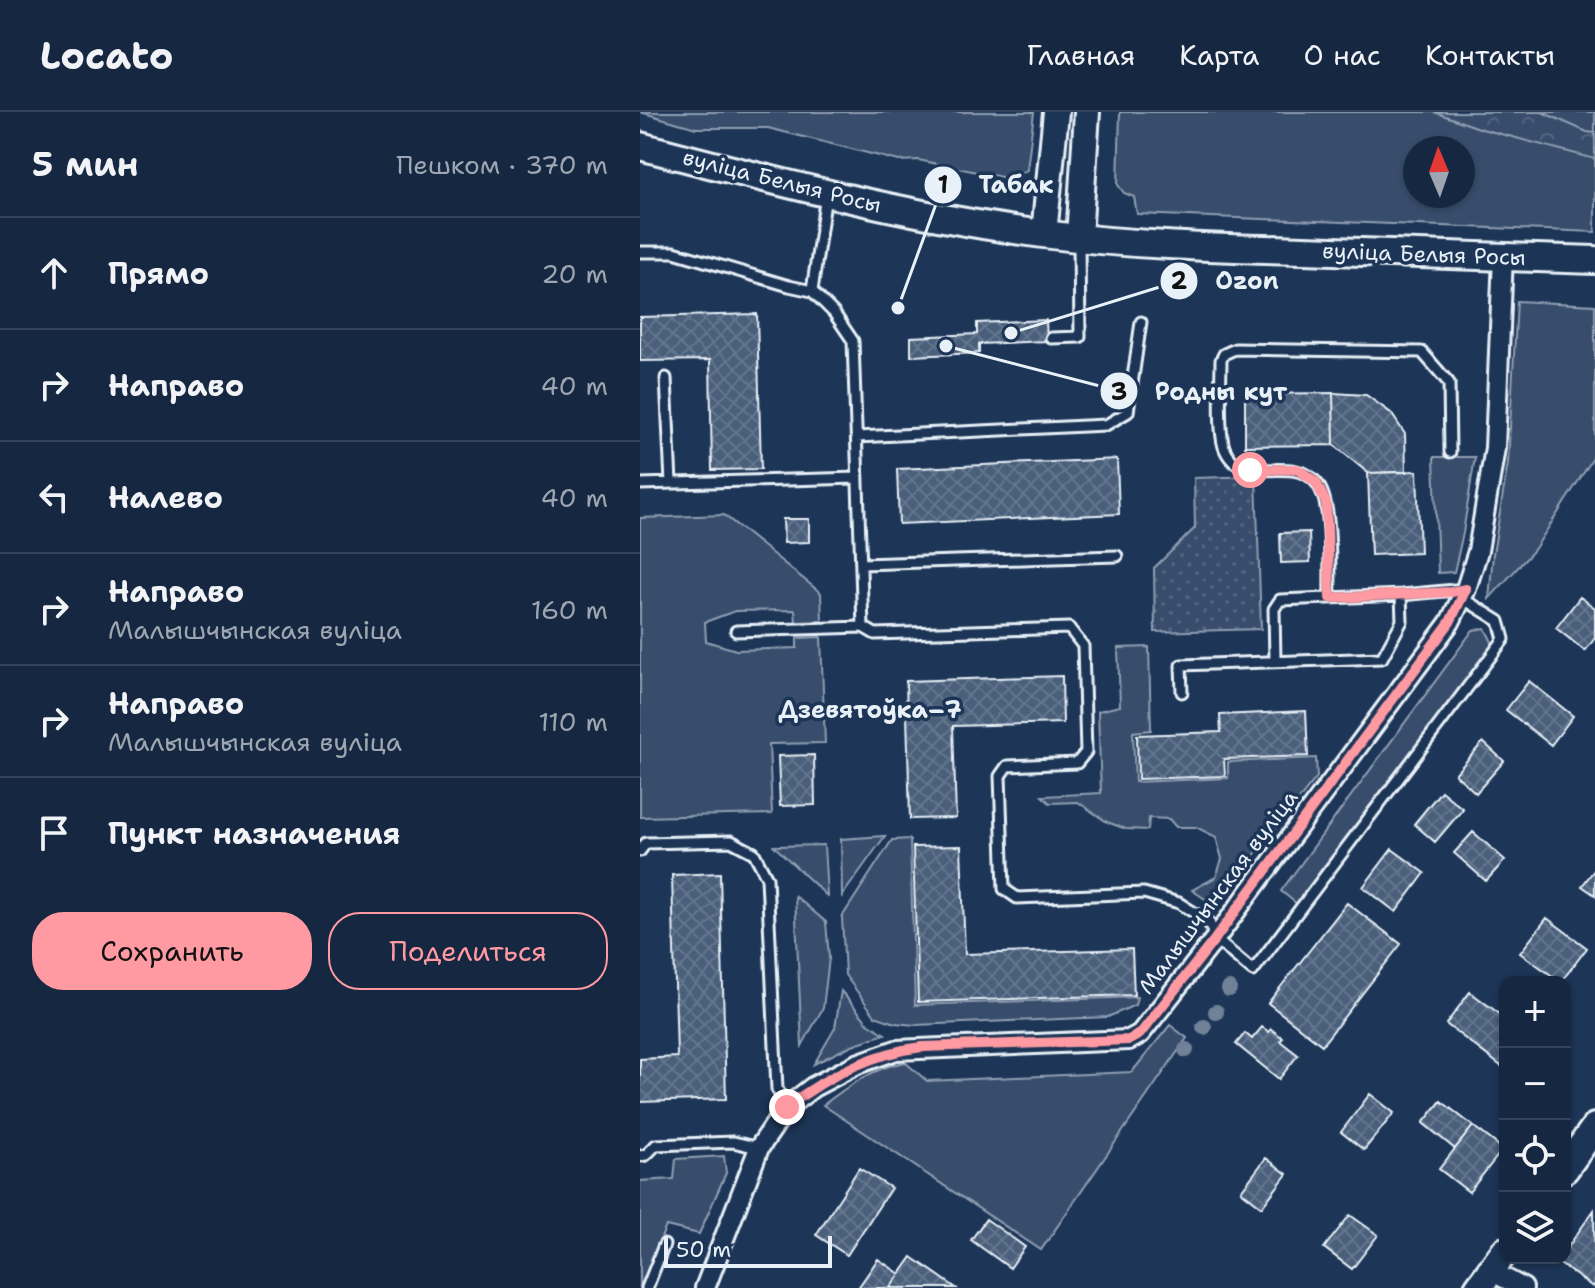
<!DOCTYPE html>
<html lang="ru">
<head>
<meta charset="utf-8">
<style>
	body { margin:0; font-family:"Shantell Sans",sans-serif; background:#23344c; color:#f1f3f6 }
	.controls { position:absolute; right:24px; bottom:24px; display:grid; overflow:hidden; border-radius:16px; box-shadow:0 2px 6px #0004 }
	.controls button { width:72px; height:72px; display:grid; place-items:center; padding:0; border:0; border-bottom:2px solid #35445a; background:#162841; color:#f1f3f6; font:40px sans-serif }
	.compass { position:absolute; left:763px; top:24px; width:72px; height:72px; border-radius:50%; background:#162841; box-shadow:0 2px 6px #0004; rotate:358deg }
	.scale { position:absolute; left:24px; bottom:20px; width:168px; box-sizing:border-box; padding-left:8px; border:4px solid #e8f1f8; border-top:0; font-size:22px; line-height:28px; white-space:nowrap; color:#e8f1f8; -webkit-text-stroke:6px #1d3557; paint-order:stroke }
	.stop { position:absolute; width:24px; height:24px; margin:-18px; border:6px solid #ff9aa2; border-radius:50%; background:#fff }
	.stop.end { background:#ff9aa2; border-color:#fff; box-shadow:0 2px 8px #0008 }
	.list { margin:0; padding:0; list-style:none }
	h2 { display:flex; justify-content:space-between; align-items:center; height:104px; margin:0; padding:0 32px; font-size:34px }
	h2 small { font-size:26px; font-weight:400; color:#9ea6b1 }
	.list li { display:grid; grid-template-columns:52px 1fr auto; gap:24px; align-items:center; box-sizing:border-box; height:112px; padding:0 32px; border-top:2px solid #35445a }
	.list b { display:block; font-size:30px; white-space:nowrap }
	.list p { margin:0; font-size:26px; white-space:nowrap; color:#9ea6b1 }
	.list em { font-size:26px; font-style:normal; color:#9ea6b1 }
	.actions { display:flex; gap:16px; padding:24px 32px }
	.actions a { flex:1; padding:18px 0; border:2px solid #ff9aa2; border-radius:32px; text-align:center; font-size:28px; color:#ff9aa2 }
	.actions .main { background:#ff9aa2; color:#111 }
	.icon { flex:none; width:44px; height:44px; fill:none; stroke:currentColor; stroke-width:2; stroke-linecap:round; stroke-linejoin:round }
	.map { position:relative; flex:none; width:955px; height:1176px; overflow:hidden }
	header { display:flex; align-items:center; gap:48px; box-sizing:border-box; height:112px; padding:0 40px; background:#162841; border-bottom:2px solid #35445a }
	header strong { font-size:38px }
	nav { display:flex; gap:44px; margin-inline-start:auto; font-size:28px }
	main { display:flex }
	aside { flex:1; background:#162841 }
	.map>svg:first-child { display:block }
</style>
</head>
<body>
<header>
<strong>Locato</strong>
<nav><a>Главная</a><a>Карта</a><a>О нас</a><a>Контакты</a></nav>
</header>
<main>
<aside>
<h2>5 мин<small>Пешком · 370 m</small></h2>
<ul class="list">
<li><svg class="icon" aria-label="ahead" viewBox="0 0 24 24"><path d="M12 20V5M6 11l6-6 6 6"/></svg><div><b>Прямо</b></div><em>20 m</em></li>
<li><svg class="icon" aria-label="right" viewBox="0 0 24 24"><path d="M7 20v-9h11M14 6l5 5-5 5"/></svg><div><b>Направо</b></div><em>40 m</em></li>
<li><svg class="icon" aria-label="left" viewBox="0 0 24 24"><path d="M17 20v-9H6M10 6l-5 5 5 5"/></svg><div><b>Налево</b></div><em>40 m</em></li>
<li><svg class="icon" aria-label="right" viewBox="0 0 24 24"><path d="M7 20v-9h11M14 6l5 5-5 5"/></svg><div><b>Направо</b><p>Малышчынская вуліца</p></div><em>160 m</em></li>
<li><svg class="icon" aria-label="right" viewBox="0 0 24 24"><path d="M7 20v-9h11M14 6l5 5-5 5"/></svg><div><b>Направо</b><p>Малышчынская вуліца</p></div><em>110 m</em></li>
<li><svg class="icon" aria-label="arrive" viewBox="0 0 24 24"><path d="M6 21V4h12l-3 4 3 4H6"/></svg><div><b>Пункт назначения</b></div></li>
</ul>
<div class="actions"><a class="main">Сохранить</a><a>Поделиться</a></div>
</aside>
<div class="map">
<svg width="955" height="1176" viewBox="0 0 955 1176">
	<defs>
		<pattern id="forest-crowns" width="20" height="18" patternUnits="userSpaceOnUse" patternTransform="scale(2)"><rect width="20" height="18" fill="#374d6c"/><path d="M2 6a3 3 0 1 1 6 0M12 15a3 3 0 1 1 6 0" fill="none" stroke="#546782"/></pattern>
		<pattern id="park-dots" width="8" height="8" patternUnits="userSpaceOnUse" patternTransform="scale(2)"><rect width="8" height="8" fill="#374d6c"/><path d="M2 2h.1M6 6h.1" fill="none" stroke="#546782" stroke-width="1.8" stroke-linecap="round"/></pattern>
		<pattern id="building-cross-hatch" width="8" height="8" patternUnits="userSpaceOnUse" patternTransform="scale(2)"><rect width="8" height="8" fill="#495e7a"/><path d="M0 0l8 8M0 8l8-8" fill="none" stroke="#63768e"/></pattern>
	</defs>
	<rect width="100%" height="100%" fill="#1d3557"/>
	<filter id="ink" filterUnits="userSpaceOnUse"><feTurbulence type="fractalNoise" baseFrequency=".0125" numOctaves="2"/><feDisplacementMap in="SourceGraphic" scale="16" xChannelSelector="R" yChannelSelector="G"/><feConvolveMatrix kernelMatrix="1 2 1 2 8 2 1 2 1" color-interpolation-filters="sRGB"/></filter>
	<g filter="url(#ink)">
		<path fill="#374d6c" stroke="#909fb2" stroke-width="2" fill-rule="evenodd" d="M0,0H394L387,58L371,67L278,48L259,49L128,16H56Z
			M480,0H955V120L497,102L494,85L484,81L478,73ZM775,36H823V84H775Z
			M877,189L955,193V343L894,438L849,487L853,442L868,351Z
			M794,345H835L823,421L814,460L798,461Z
			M84,403L181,481L182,509L156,510L155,498L95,499L65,510L66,529L96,538L157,536V526L181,525L185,631L129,632L132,702L0,705V406Z
			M845,516L853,532L657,792L641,779L833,518Z
			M509,535L511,618L493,620L495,670L588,666V650L676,646L677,665L574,793L552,778L576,765L582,747L576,725L556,715H536L529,707L509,706L508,718L486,717L467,710L438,690L410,691L402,684L461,681L458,599L480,594L478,536Z
			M245,724L202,784L201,727Z
			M270,727L275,893L497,885L495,893L468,905L275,913L255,911L235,904L205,863L202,805L252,728Z
			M184,733L187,784L134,734Z
			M155,784L186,810L189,846L183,896L162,934Z
			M201,879L228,911L245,922L212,933L174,952L195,916Z
			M530,913L547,926L401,1138L183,993C208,974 233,956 265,950L287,969L492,960Z
			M84,1044L86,1061L59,1122L26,1114L0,1176V1069L34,1067L36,1047Z"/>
		<path fill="url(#forest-crowns)" stroke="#909fb2" stroke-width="2" d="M794,0H902L947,20L955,21V47L842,17Z"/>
		<path fill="url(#park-dots)" stroke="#909fb2" stroke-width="2" d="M616,364L621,517L515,520L514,456L555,416L554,366Z"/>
		<path fill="url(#building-cross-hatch)" stroke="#e8f1f8" stroke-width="2" d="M117,202L121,357L72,358L70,248L0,249V205Z
			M406,208L407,229L339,232V241L271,244V225L337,222V211Z
			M693,281L694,333L605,334V282Z
			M693,281L726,283L751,301L765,322L766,360L728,361L694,333Z
			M477,347L479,402L259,412L257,357Z
			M777,359L780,441L731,443L728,361Z
			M143,407H169V430L144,431Z
			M669,420L670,450L641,451L640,421Z
			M940,485L955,496V526L945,539L916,516Z
			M422,564L423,611L313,614L316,706L270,707L266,569Z
			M889,569L933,604L911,633L866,598Z
			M666,599L668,644L584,647L585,664L498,667L497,623L581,620L580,603Z
			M843,630L864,649L836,681L815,662Z
			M174,643L175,693L140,694L138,644Z
			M801,679L823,697L795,730L774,712Z
			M833,720L865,748L846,769L814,741Z
			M321,734L325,842L492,837L494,883L278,890L273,735Z
			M752,737L785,761L756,800L723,775Z
			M955,757V783L942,774Z
			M80,761L86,987L0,990V947L37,945L32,763Z
			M707,791L761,832L682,933L628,891Z
			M907,806L947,836L921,870L880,841Z
			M830,880L865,906V948L861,954L806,912Z
			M622,915L629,920L631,917L643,926L640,929L658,943L639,967L596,932L605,921L612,927Z
			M730,982L754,1001L724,1038L701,1020Z
			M801,989L833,1014L815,1037L783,1011Z
			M833,1014L863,1037L829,1080L799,1057Z
			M626,1046L647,1062L622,1095L601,1079Z
			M219,1056L251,1076L207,1143L176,1123Z
			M954,1098L955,1172L953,1175L917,1150L920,1146H925V1139Z
			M710,1103L738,1123L712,1157L684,1136Z
			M346,1107L385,1135L370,1156L331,1128Z
			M272,1145L316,1176H250Z
			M238,1147L260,1162L250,1176H218Z"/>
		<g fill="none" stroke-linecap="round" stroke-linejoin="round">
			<g stroke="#e8f1f8" stroke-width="15">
				<path id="service" d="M186,83L172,179L194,201L213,229L223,515L235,522L429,516L443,534L446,640L437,651L367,654L360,664L364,777L377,786L504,781L539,791L569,810L575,827L613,859L864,527L859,509L822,486
					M0,140H34L149,174L172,179
					M411,226L440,225L439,130
					M26,266L31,371
					M217,325L466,313L488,300L501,210
					M0,372L218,366
					M221,452L477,444
					M690,486C689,457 694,391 676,370C651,341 600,378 584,335C578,317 581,270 581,248L584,242L595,237L782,240L809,271L810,340
					M96,519L223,515
					M635,548L634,497L640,488L761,483L826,477
					M542,580L541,553L742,546L762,509L761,483
					M0,739L6,731L91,729L114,741L127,766L137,977L147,995
					M0,1044L6,1043L16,1033L93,1030L119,1036
					M7,1176L24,1133"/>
			</g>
			<g stroke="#e8f1f8" stroke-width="24">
				<path id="minor" d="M851,1159L883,1176
					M65,1176L119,1036L147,995L173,975L217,952L256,938L489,928L500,922L575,827L810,510L826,477L838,439L855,336L863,144"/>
			</g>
			<g stroke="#e8f1f8" stroke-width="30">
				<path id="tertiary" d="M404,122L416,0
					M439,126L447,0"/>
			</g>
			<g stroke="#e8f1f8" stroke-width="32">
				<path id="secondary" d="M0,34C133,69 266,104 403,122C489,133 577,136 664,138C761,141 858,144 955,148
					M925,1057L955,1015
					M838,1176L865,1139"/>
			</g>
			<use href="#service" stroke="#1d3557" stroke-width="9"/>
			<use href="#minor" stroke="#1d3557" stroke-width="18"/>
			<use href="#tertiary" stroke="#1d3557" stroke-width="24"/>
			<use href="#secondary" stroke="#1d3557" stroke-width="26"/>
		</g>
		<g fill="#708198">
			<circle cx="589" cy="877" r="8"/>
			<circle cx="576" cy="900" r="8"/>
			<circle cx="564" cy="915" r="8"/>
			<circle cx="546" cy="938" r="8"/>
		</g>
	</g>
	<g fill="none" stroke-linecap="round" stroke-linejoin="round" filter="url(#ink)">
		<path stroke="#ff9aa2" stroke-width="10" d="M147,995C187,964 232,941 282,935L489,928L500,922L575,827L810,510L826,477L811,480L690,486L686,391L676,370L657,357L610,358"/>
	</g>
	<g text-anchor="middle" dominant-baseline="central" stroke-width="7" stroke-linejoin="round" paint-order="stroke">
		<g font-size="22" fill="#e8f1f8" stroke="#1d3557">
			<text transform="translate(142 69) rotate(14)">вуліца Белыя Росы</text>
			<text transform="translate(784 142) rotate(2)">вуліца Белыя Росы</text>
			<text transform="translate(578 780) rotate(-53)">Малышчынская вуліца</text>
		</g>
		<g font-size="24" font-weight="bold" fill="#e8f1f8" stroke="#1d3557">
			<text x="230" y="598">Дзевятоўка–7</text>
		</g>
	</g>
	<path fill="none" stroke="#e8f1f8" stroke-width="3" d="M258 196L303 73M371 221L539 169M306 234L479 279"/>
	<g fill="#e8f1f8" stroke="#1d3557" stroke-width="3">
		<circle cx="258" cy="196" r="8"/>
		<circle cx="371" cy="221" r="8"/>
		<circle cx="306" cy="234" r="8"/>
		<circle cx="303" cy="73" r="20"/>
		<circle cx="539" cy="169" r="20"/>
		<circle cx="479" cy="279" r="20"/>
	</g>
	<g font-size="24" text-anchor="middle" font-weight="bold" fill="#111">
		<text x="303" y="81">1</text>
		<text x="539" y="177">2</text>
		<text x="479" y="288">3</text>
	</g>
	<g font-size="24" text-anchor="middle" font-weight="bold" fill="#e8f1f8" stroke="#1d3557" stroke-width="7" stroke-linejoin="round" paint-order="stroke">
		<text x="376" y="81">Табак</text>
		<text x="607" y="177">Ozon</text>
		<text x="581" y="288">Родны кут</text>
	</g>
</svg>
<div class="controls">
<button>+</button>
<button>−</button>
<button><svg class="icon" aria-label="locate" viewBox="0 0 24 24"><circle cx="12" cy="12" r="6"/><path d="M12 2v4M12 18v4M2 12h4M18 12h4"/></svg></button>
<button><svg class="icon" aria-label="layers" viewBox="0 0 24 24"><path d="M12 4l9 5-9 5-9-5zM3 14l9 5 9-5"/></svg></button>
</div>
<svg class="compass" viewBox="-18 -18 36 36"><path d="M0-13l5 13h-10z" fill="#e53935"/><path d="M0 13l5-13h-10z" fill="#9ea6b1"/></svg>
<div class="scale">50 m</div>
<div class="stop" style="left:610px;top:358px"></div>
<div class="stop end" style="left:147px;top:995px"></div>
</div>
</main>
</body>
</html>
